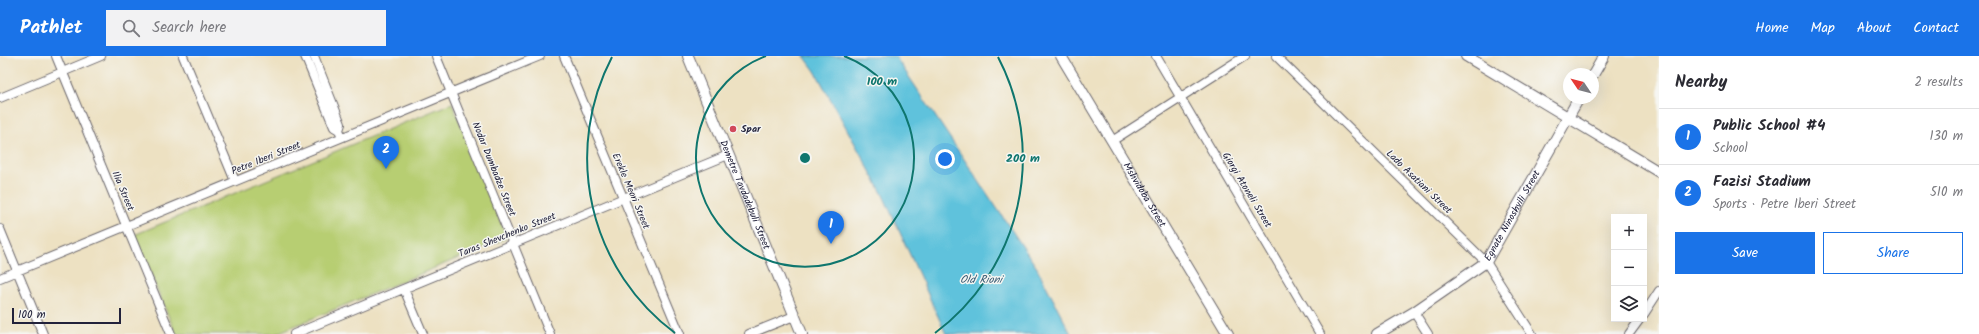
<!DOCTYPE html>
<html lang="en">
<head>
<meta charset="utf-8">
<style>
	body { margin:0; font-family:Kalam,sans-serif; background:#f2f2f3; color:#2b2b33 }
	.controls { position:absolute; right:12px; bottom:12px; display:grid; overflow:hidden; border-radius:0px; box-shadow:0 4px 16px #0002 }
	.controls button { width:36px; height:36px; display:grid; place-items:center; padding:0; border:0; border-bottom:1px solid #e1e1e2; background:#fff; color:#2b2b33; font:20px sans-serif }
	.compass { position:absolute; left:1563px; top:12px; width:36px; height:36px; border-radius:50%; background:#fff; box-shadow:0 4px 16px #0002; rotate:305deg }
	.scale { position:absolute; left:12px; bottom:10px; width:109px; box-sizing:border-box; padding-left:4px; border:2px solid #22223b; border-top:0; font-size:11px; line-height:14px; white-space:nowrap; color:#22223b; -webkit-text-stroke:3px #f6f6f2; paint-order:stroke }
	.you { position:absolute; left:945px; top:103px; width:14px; height:14px; margin:-10px; border:3px solid #fff; border-radius:50%; background:#1a73e8; box-shadow:0 0 0 6px #1a73e833 }
	.badge { display:grid; place-items:center; width:26px; height:26px; border-radius:50%; background:#1a73e8; color:#fff; font-size:13px; font-weight:700 }
	.pin { position:absolute; translate:-50% -33px; filter:drop-shadow(0 1px 2px #0008) }
	.pin::after { content:''; position:absolute; top:21px; width:14px; height:12px; background:inherit; clip-path:polygon(0 0,100% 0,50% 100%) }
	.list { margin:0; padding:0; list-style:none }
	h2 { display:flex; justify-content:space-between; align-items:center; height:52px; margin:0; padding:0 16px; font-size:17px }
	h2 small { font-size:13px; font-weight:400; color:#7c7c81 }
	.list li { display:grid; grid-template-columns:26px 1fr auto; gap:12px; align-items:center; box-sizing:border-box; height:56px; padding:0 16px; border-top:1px solid #e1e1e2 }
	.list b { display:block; font-size:15px; white-space:nowrap }
	.list p { margin:0; font-size:13px; white-space:nowrap; color:#7c7c81 }
	.list em { font-size:13px; font-style:normal; color:#7c7c81 }
	.actions { display:flex; gap:8px; padding:12px 16px }
	.actions a { flex:1; padding:9px 0; border:1px solid #1a73e8; border-radius:0px; text-align:center; font-size:14px; color:#1a73e8 }
	.actions .main { background:#1a73e8; color:#fff }
	.icon { flex:none; width:22px; height:22px; fill:none; stroke:currentColor; stroke-width:2; stroke-linecap:round; stroke-linejoin:round }
	.map { position:relative; flex:none; width:1659px; height:278px; overflow:hidden }
	header { display:flex; align-items:center; gap:24px; box-sizing:border-box; height:56px; padding:0 20px; background:#1a73e8; color:#fff }
	header strong { font-size:19px }
	nav { display:flex; gap:22px; margin-inline-start:auto; font-size:14px }
	.search { width:280px; height:36px; background:#f2f2f3; display:flex; align-items:center; gap:10px; box-sizing:border-box; padding:0 14px; border-radius:0px; color:#7c7c81; font-size:15px }
	main { display:flex }
	aside { flex:1; background:#fff }
	.map>svg:first-child { display:block }
</style>
</head>
<body>
<header>
<strong>Pathlet</strong>
<div class="search"><svg class="icon" aria-label="search" viewBox="0 0 24 24"><circle cx="10" cy="10" r="6"/><path d="M15 15l6 6"/></svg>Search here</div>
<nav><a>Home</a><a>Map</a><a>About</a><a>Contact</a></nav>
</header>
<main>
<div class="map">
<svg width="1659" height="278" viewBox="0 0 1659 278">
	<rect width="100%" height="100%" fill="#f6f6f2"/>
	<filter id="ink" filterUnits="userSpaceOnUse"><feTurbulence type="fractalNoise" baseFrequency=".025" numOctaves="2"/><feDisplacementMap in="SourceGraphic" scale="8" xChannelSelector="R" yChannelSelector="G"/><feConvolveMatrix kernelMatrix="1 2 1 2 8 2 1 2 1" color-interpolation-filters="sRGB"/></filter>
	<filter id="wash" filterUnits="userSpaceOnUse"><feTurbulence type="fractalNoise" baseFrequency=".012" numOctaves="4" result="noise"/><feDisplacementMap in="SourceGraphic" scale="16" xChannelSelector="R" yChannelSelector="G"/><feGaussianBlur stdDeviation="0.9" result="paint"/><feColorMatrix in="noise" values="0 0 0 0 0 0 0 0 0 0 0 0 0 0 0 0 0 1.4 0 .05"/><feComposite in="paint" operator="in"/></filter>
	<g filter="url(#wash)">
		<rect width="100%" height="100%" fill="#ede1c2"/>
		<path fill="#b7ce72" stroke="#6c7856" d="M452,47L507,182L275,278H176L134,179Z"/>
		<path fill="#5ec2dc" stroke="#40728c" d="M804,0H895L1037,212L1071,278H946L882,137L815,15Z"/>
	</g>
	<g filter="url(#ink)">
		<g fill="none" stroke-linecap="round" stroke-linejoin="round">
			<g stroke="#69656a" stroke-width="10">
				<path id="minor" d="M56,0L171,278
					M183,0L235,125
					M305,0L334,71L339,74L342,81
					M314,0L341,68L339,74
					M436,0L550,278
					M564,0L680,278
					M1156,0L1320,278
					M1276,0L1486,206L1532,278
					M0,42L101,0
					M1112,85L1245,0
					M0,173L43,278
					M0,222L540,0
					M404,233L423,278
					M1414,256L1428,278
					M1644,258L1659,235
					M294,278L728,99
					M749,278L794,260
					M1629,278L1640,263"/>
			</g>
			<g stroke="#69656a" stroke-width="12">
				<g id="tertiary">
					<path id="s1" d="M688,0L802,278"/>
					<path id="s2" d="M1061,0L1228,278"/>
					<path d="M1466,0L1659,116"/>
					<path d="M1593,19L1604,0"/>
					<path id="s3" d="M1377,278L1414,256L1486,206L1579,42"/>
				</g>
			</g>
			<use href="#minor" stroke="#fff" stroke-width="8"/>
			<use href="#tertiary" stroke="#fff" stroke-width="10"/>
		</g>
	</g>
	<g fill="none" stroke="#0f766e" stroke-width="2">
		<path d="M844 0A109 109 0 1 1 766 0"/>
		<path d="M675 277A218 218 0 0 1 612 1M998 1A218 218 0 0 1 935 277"/>
	</g>
	<circle fill="#d1495b" stroke="#f6f6f2" stroke-width="1.5" cx="733" cy="73" r="4"/>
	<g text-anchor="middle" dominant-baseline="central" stroke-width="3" stroke-linejoin="round" paint-order="stroke">
		<g font-size="10" font-weight="bold" fill="#22223b" stroke="#f6f6f2" text-anchor="start">
			<text x="741" y="73">Spar</text>
		</g>
		<g font-size="10" fill="#22223b" stroke="#f6f6f2">
			<text transform="translate(266 102) rotate(-22)">Petre Iberi Street</text>
			<text transform="translate(494 113) rotate(68)">Nodar Dumbadze Street</text>
			<text transform="translate(1419 126) rotate(44)">Lado Asatiani Street</text>
			<text transform="translate(1247 134) rotate(59)">Giorgi Atoneli Street</text>
			<text transform="translate(123 135) rotate(67)">Ilia Street</text>
			<text transform="translate(631 135) rotate(67)">Erekle Meori Street</text>
			<text stroke="none"><textPath href="#s1" startOffset="150">Demetre Tavdadebuli Street</textPath></text>
			<text stroke="none"><textPath href="#s2" startOffset="162">Mshvidoba Street</textPath></text>
			<text stroke="none"><textPath href="#s3" startOffset="184">Egnate Ninoshvili Street</textPath></text>
			<text transform="translate(507 179) rotate(-22)">Taras Shevchenko Street</text>
		</g>
		<g font-size="11" font-style="italic" fill="#375a73" stroke="#f6f6f2">
			<text x="981" y="224">Old Rioni</text>
		</g>
	</g>
	<circle cx="805" cy="102" r="6" fill="#0f766e" stroke="#f6f6f2" stroke-width="2"/>
	<g font-size="12" text-anchor="middle" font-weight="bold" fill="#0f766e" stroke="#f6f6f2" stroke-width="3" stroke-linejoin="round" paint-order="stroke">
		<text x="882" y="29">100 m</text>
		<text x="1023" y="106">200 m</text>
	</g>
</svg>
<div class="controls">
<button>+</button>
<button>−</button>
<button><svg class="icon" aria-label="layers" viewBox="0 0 24 24"><path d="M12 4l9 5-9 5-9-5zM3 14l9 5 9-5"/></svg></button>
</div>
<svg class="compass" viewBox="-18 -18 36 36"><path d="M0-13l5 13h-10z" fill="#e53935"/><path d="M0 13l5-13h-10z" fill="#7c7c81"/></svg>
<div class="scale">100 m</div>
<div class="you"></div>
<div class="pin badge" style="left:831px;top:188px">1</div>
<div class="pin badge" style="left:386px;top:113px">2</div>
</div>
<aside>
<h2>Nearby<small>2 results</small></h2>
<ul class="list">
<li><span class="badge">1</span><div><b>Public School #4</b><p>School</p></div><em>130 m</em></li>
<li><span class="badge">2</span><div><b>Fazisi Stadium</b><p>Sports · Petre Iberi Street</p></div><em>510 m</em></li>
</ul>
<div class="actions"><a class="main">Save</a><a>Share</a></div>
</aside>
</main>
</body>
</html>
